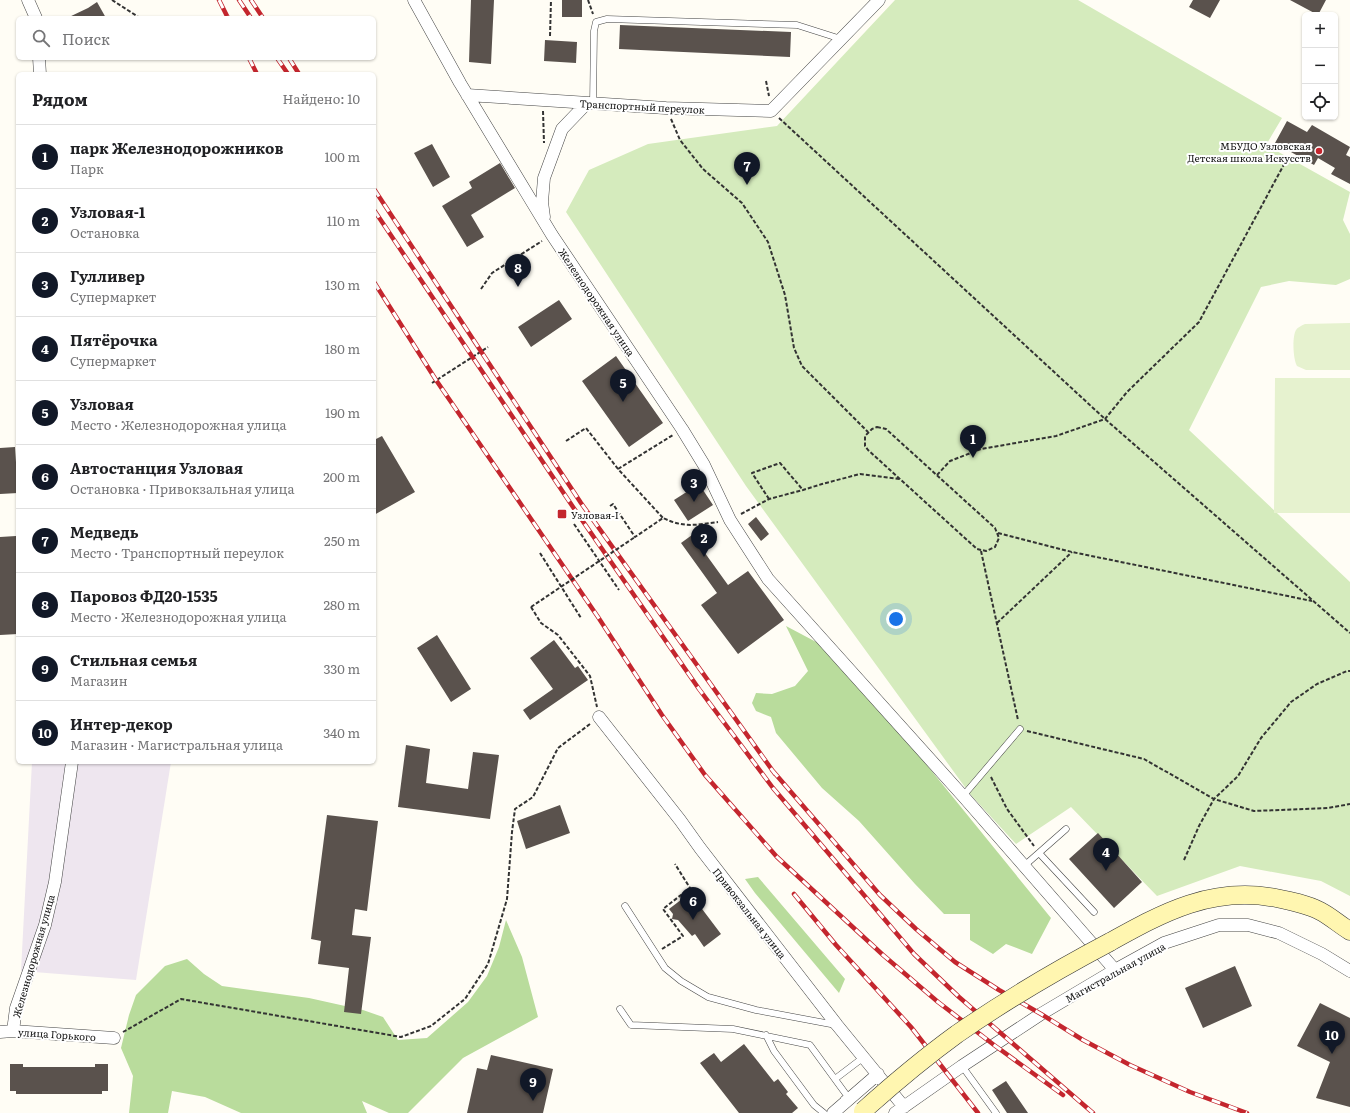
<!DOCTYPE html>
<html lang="ru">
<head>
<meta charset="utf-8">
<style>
	body { margin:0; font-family:Literata,serif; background:#f6f6f6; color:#202124 }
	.controls { position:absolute; right:12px; top:12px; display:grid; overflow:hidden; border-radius:6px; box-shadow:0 1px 3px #0004 }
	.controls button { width:36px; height:36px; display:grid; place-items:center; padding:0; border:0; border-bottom:1px solid #e0e0e0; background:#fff; color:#202124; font:20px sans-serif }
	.you { position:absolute; left:896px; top:619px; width:14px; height:14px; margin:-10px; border:3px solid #fff; border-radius:50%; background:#1a73e8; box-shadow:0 0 0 6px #1a73e833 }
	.badge { display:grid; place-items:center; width:26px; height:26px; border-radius:50%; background:#111827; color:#fff; font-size:13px; font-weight:700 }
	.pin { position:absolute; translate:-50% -33px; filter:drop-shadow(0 1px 2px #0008) }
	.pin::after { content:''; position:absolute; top:21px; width:14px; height:12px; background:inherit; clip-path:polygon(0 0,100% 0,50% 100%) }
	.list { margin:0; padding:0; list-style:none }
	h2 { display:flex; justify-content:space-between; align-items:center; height:52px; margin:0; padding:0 16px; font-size:17px }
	h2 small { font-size:13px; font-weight:400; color:#757577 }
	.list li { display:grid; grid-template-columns:26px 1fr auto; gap:12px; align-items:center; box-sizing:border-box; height:64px; padding:0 16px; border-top:1px solid #e0e0e0 }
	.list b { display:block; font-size:15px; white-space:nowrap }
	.list p { margin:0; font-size:13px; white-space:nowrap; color:#757577 }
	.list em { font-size:13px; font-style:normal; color:#757577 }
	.icon { flex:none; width:22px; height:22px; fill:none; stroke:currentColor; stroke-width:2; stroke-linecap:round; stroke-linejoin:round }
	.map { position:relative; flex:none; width:1350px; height:1113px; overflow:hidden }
	.search { position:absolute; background:#fff; box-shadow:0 1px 3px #0004; left:16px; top:16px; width:360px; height:44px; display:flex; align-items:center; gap:10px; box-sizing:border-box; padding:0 14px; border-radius:6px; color:#757577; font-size:15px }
	.panel { position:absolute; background:#fff; box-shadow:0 1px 3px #0004; left:16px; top:72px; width:360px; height:692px; border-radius:6px }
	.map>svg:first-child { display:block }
</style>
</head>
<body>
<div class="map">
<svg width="1350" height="1113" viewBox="0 0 1350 1113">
	<rect width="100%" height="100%" fill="#fffdf5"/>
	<path fill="#eee6ef" d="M32,762H171L136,980L21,971Z"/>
	<path fill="#d5ebbd" d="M895,0H1078L1282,118L1266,145L1350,192L1343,220L1350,234V279L1336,285L1289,281L1261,287L1189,430L1350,582V896L1321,881L1240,866L1157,896L1071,807L1016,844L970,794L746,486L566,212L589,170L648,144L777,126Z"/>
	<path fill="#b9dc9c" d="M786,626L835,652L1051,918L1032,954L1006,944L993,954L970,940V914H944L915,884L859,821L822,788L776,733L771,717L756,711L752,703L756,693L772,694L795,686L808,671Z
		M758,877L845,979L839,993L755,893L745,879Z
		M506,920L522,957L538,1017L463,1058L408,1113H389L362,1101L367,1113H241L205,1097L172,1091L168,1113H129L133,1076L121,1048L129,1015L136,995L165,966L187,959L204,974L222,986L309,998L363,1010L383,1017L398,1040L427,1038L468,1002L487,976L499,947Z"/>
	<path fill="#e6f2cf" d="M1350,323V370H1306L1297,366C1293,359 1292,337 1296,330C1298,327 1301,326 1305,324Z
		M1275,378H1350V513H1274Z"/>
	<path fill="#5a524d" d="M471,0H494L491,64L469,62Z
		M562,0H582V17H562Z
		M1193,0H1220L1210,18L1189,7Z
		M1290,0H1326L1318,15Z
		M97,2L106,18H67L88,8Z
		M620,25L791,32L790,57L619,49Z
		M545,40L577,42L576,63L544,61Z
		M1287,121L1307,132L1312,125L1350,147L1346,155L1350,157V184L1331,174L1335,168L1318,158L1314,165L1275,143Z
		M432,144L450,177L433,187L414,153Z
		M500,163L515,188L471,215L484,237L467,247L442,206L472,188L469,182Z
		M559,300L572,319L531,347L518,327Z
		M616,356L663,423L629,447L582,381Z
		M382,436L415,492L374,515V440Z
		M15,447L18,493L0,494V448Z
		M699,484L713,505L688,521L674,500Z
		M756,517L769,534L761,541L748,524Z
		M692,535L728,585L748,571L784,620L738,654L701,605L717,593L681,543Z
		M16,536L18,567V634L0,635V537Z
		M437,635L471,689L451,702L417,648Z
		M554,640L575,668L578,666L588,680L530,720L523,710L553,689L530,658Z
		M406,745L430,749L426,783L468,789L473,752L499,755L490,819L398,807Z
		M560,805L570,833L526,849L517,821Z
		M327,815L378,821L367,911L355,909L352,935L371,937L361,1014L344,1012L349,968L318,964L321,941L311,939Z
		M1098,833L1142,882L1114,908L1069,859Z
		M690,893L721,934L704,947L695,934L692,936L678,920L672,919L673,914L669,909Z
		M1235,966L1252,1006L1203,1028L1185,988Z
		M1320,1003L1350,1018V1107L1316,1098L1330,1062L1297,1046Z
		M744,1044L774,1082L778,1079L788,1092L786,1094L798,1108L792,1113H739L700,1063L714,1053L721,1062Z
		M491,1055L553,1069L543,1113H467L477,1068L487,1070Z
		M10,1064H23V1067H95V1064H108V1091H102V1094H16V1091H10Z
		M1006,1081L1028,1113H1007L992,1090Z"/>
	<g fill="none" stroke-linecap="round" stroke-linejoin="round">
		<g stroke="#444" stroke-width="7">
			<path id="lane" d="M593,104L594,31L596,22L607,19L797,25L841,39
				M963,796L1020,729
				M1039,853L1094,912
				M1024,866L1066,829
				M625,906L665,968L681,981L708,997L756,1010L836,1025
				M620,1009L631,1025L733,1029L810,1045L848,1097L844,1099
				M766,1035L774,1051L814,1105L824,1113
				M962,1066L996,1113
				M835,1079L864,1057"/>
		</g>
		<g stroke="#444" stroke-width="13">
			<path id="street" d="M28,0L36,18
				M414,0L460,83L552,235L682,429L704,465L730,520L768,579L963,796L1115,970
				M39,58L40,74
				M467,95L666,108L771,111L879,0
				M544,217L542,202L544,178L562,129L586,104
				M599,717L680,820L700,848L837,1025L904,1107
				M13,1031L16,1008L45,925L55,882L72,762
				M0,1032L13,1031L114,1038
				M833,1113L878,1074
				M895,1113L962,1066L1041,1014L1115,970L1164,943L1219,925H1248L1279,933L1322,954L1350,971"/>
		</g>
		<g stroke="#333" stroke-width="19">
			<path id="secondary" d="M1110,942C1164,912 1212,886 1276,898C1291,901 1306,904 1320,911C1330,916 1340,925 1350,931"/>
		</g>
		<path stroke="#333" stroke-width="2" stroke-dasharray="4 2" stroke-linecap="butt" d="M112,0L140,18
			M588,0L593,14
			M550,36L551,0
			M766,81L769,96
			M543,111L544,143
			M779,118L1105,419L1350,633
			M671,119L680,140L703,169L742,203L768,242L785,295L794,348L802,366L868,432
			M481,289L492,273L542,241
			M432,383L488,347
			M877,427L886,429L995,528L999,538L995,547L986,551L977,549L868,450L865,446V436L872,429Z
			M566,441L586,428L618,469L663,518
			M618,469L673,435
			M937,475L950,461L981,449L1056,436L1105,419L1127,392L1199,322L1288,157
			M769,499L752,473L780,463L803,490
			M610,506L613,504L635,537L663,518C684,528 696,525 718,522
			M741,514L769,499L803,490L822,484L860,474L899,479
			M574,524L619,590
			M998,533L1072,552L1312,601
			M981,551L1018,720
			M540,553L581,618
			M531,607L541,623L558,635L590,676L597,707
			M997,623L1072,552
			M1027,731L1144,759L1214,799L1254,811L1328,808L1350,804
			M991,777L1007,809L1034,846
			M1184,860L1199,826L1214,799L1238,776L1261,738L1291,702L1317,684L1347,671H1350
			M662,949L683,936L663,909L690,888L675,864
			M123,1032L181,999L401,1037L431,1026L465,999L488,964L507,899L512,832L515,809L533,797L558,748L590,724"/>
		<use href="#lane" stroke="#fff" stroke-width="6"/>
		<use href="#street" stroke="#fff" stroke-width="12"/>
		<use href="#secondary" stroke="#fff6b0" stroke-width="18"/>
		<g stroke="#c4262e" stroke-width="4.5">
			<path id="rail" d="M219,0L228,18
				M239,0L251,18
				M251,0L263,18
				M249,58L257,74
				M277,58L288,74
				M289,58L299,74
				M374,189L581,503L775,774
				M374,210L573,507L699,689L773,788L914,954L959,997L1093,1113
				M374,282L436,380L598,617L662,715L705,775L777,857L883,955L938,1002L994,1045L1063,1095
				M772,770L880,895L916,929L955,962L999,990L1041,1014L1083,1040L1130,1065L1190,1092L1247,1113
				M794,894L836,945L911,1027L978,1113"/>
		</g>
		<use href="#rail" stroke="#fff" stroke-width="3" stroke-dasharray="9" stroke-linecap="butt"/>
		<g stroke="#333" stroke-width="19" stroke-linecap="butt">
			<path id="secondary-bridge" d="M863,1111C893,1084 924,1058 957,1034C1006,1000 1057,970 1110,942"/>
		</g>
		<path stroke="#333" stroke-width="2" stroke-dasharray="4 2" stroke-linecap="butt" d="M531,607L635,537"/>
		<use href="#secondary-bridge" stroke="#fff6b0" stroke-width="18"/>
	</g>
	<g fill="#c4262e" stroke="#fff" stroke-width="1.5">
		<circle cx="1319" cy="151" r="4"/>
		<rect x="557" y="509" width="10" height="10" rx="2"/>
	</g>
	<g text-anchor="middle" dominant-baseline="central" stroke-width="4" stroke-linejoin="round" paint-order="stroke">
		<g font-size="10" fill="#111" stroke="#fff">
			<text transform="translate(642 106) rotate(3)">Транспортный переулок</text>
			<text transform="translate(597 302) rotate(56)">Железнодорожная улица</text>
			<text transform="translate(750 913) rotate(52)">Привокзальная улица</text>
			<text transform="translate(33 956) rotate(-74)">Железнодорожная улица</text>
			<text transform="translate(1115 972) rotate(-29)">Магистральная улица</text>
			<text transform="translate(57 1034) rotate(4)">улица Горького</text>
		</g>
		<g font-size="10" fill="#111" stroke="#fff" text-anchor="end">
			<text x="1311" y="145">МБУДО Узловская<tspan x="1311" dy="12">Детская школа Искусств</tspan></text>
			<text x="571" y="514" text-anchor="start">Узловая-I</text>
		</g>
	</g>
</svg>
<div class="controls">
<button>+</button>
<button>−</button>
<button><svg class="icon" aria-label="locate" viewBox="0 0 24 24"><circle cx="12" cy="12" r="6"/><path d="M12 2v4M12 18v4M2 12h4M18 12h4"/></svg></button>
</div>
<div class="you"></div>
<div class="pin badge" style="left:973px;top:458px">1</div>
<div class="pin badge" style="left:704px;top:557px">2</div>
<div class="pin badge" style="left:694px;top:502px">3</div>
<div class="pin badge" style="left:1106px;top:871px">4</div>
<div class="pin badge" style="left:623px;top:402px">5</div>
<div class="pin badge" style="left:693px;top:920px">6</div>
<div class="pin badge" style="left:747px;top:185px">7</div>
<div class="pin badge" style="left:518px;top:287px">8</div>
<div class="pin badge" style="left:533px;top:1101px">9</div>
<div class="pin badge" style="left:1332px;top:1054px">10</div>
<div class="search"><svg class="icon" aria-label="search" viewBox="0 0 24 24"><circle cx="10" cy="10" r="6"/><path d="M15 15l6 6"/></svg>Поиск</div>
<section class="panel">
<h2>Рядом<small>Найдено: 10</small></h2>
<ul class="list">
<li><span class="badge">1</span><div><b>парк Железнодорожников</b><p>Парк</p></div><em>100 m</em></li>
<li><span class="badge">2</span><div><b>Узловая-1</b><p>Остановка</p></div><em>110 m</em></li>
<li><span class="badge">3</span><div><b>Гулливер</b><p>Супермаркет</p></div><em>130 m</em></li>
<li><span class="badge">4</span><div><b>Пятёрочка</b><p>Супермаркет</p></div><em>180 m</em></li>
<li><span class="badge">5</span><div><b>Узловая</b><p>Место · Железнодорожная улица</p></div><em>190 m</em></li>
<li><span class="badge">6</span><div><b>Автостанция Узловая</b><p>Остановка · Привокзальная улица</p></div><em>200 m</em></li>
<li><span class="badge">7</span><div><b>Медведь</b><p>Место · Транспортный переулок</p></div><em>250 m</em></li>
<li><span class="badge">8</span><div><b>Паровоз ФД20-1535</b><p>Место · Железнодорожная улица</p></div><em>280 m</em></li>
<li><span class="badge">9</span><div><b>Стильная семья</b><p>Магазин</p></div><em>330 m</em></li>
<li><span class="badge">10</span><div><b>Интер-декор</b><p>Магазин · Магистральная улица</p></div><em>340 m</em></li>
</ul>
</section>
</div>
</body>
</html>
